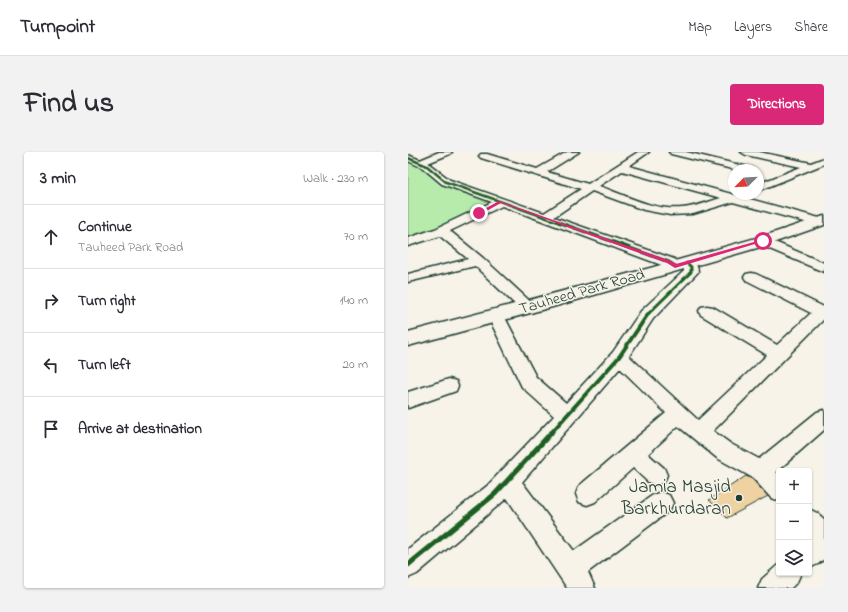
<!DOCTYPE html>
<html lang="en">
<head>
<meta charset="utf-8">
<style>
	body { margin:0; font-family:"Indie Flower",sans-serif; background:#f2f2f3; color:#2b2b33 }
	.controls { position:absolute; right:12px; bottom:12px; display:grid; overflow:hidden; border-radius:4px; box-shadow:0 1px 3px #0004 }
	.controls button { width:36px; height:36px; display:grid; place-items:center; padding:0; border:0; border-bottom:1px solid #e1e1e2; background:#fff; color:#2b2b33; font:20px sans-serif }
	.compass { position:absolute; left:320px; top:12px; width:36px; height:36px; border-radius:50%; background:#fff; box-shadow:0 1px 3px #0004; rotate:246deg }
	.stop { position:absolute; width:12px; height:12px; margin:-9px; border:3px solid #db2777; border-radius:50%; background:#fff }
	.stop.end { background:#db2777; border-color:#fff; box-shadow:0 1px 4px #0008 }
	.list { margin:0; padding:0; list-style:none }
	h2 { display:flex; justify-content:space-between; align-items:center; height:52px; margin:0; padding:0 16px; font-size:17px }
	h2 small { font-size:13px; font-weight:400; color:#7c7c81 }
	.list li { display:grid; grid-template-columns:26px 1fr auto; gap:12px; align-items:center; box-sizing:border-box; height:64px; padding:0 16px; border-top:1px solid #e1e1e2 }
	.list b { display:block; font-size:15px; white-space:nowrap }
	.list p { margin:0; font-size:13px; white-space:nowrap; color:#7c7c81 }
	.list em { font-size:13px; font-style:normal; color:#7c7c81 }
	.icon { flex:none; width:22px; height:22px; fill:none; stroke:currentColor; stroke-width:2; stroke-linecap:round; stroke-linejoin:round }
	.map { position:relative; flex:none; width:416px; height:436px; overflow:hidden; border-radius:4px }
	header { display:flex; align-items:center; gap:24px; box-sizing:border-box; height:56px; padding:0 20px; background:#fff; border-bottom:1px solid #e1e1e2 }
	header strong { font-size:19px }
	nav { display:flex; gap:22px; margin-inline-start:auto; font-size:14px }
	.intro { display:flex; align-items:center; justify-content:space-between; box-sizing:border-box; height:96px; padding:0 24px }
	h1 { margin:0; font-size:28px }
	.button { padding:10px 18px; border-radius:4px; background:#db2777; color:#fff; font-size:14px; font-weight:700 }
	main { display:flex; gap:24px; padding:0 24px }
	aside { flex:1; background:#fff; border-radius:4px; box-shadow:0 1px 3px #0004 }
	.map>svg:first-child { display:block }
</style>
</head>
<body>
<header>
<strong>Turnpoint</strong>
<nav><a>Map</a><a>Layers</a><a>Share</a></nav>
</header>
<div class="intro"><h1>Find us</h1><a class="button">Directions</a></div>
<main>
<aside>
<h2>3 min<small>Walk · 230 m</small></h2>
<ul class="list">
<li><svg class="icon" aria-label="ahead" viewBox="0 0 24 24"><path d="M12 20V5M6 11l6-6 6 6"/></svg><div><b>Continue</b><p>Tauheed Park Road</p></div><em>70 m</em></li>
<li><svg class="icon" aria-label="right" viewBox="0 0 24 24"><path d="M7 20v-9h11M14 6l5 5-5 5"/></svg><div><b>Turn right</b></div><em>140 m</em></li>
<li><svg class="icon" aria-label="left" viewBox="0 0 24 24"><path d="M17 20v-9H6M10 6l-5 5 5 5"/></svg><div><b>Turn left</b></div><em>20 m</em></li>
<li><svg class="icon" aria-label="arrive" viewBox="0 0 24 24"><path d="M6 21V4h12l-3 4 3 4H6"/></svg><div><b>Arrive at destination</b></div></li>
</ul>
</aside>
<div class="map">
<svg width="416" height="436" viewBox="0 0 416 436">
	<rect width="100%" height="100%" fill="#f7f3e8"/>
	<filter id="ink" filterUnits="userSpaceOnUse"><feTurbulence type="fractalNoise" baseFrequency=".025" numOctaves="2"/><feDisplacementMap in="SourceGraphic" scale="8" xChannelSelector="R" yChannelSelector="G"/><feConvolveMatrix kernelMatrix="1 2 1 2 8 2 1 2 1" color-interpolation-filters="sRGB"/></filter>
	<g filter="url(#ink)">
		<path fill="#b7ebac" stroke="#6b9470" d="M0,6L38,30L93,50L0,90Z"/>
		<path fill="#efd2a2" stroke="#1f3d34" d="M338,324L344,327L360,344L319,366L301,348Z"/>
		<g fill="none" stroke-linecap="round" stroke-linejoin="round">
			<g stroke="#1f3d34" stroke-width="3">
				<path id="minor" d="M31,0H44L42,2L20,11L42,28L136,61L173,37L73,6L71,4L73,2H79L129,17L159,0H171L139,20L180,32L230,0H241L221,14L415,67L416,72L411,74L325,50L285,62L262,63L236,58L184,39L146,65L266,107L274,114L272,117L267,118L94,54L42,79L75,106L125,152L128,156L125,160L120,161L115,160L67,114L0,130V122L60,107L32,84L0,94V86L27,77L84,50L34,32L15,16L0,9V3L12,8ZM214,19L313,46C300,50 287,55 274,56C246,59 217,43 191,34Z
					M261,0H278L344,16L345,18H328L263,2Z
					M333,0H351L403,11L416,6V12L350,39V32L393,15L338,3Z
					M355,85L416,111V120L350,92L349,89L350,86Z
					M279,107C286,109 290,113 290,120L245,167L221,204L290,268L359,203L293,163L291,159L293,155L299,154L305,155L369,193L403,161L338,128L336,125L338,122L343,121L348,122L416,155V167L305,279L323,292L351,307L409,260L416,258V278L368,320L371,322V349L363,346L345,326L309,306L270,274L240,302L256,316L259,323L256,330L248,333L240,330L225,316L187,350L179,353L171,350L168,342L171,334L258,261L212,216L114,330L166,399L245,343L253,340L261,343L265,351L261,359L180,420L187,436H159L99,346L9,422L0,426V397L79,334L146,264L114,235L80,164L82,160L88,159L94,160L128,225L158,251L205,200L233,159L276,119V116L272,111L274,108Z
					M41,227L48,229L50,234L48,239L0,256V240Z
					M401,357L409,361L416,367V407L410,412L401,416Z
					M371,412V421H393L389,430L383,436H350L354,427Z"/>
			</g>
			<g stroke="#1f3d34" stroke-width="3">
				<path id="major" d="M416,64V73L356,94L148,154L0,194V180L242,116L362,82Z"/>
			</g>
			<use href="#minor" fill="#f7f3e8" fill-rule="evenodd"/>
			<use href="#major" fill="#f7f3e8" fill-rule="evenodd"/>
			<g stroke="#f7f3e8" stroke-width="4">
				<path id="cycleway-far3" d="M0,6L19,14L38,30L153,71"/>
			</g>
			<g stroke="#f7f3e8" stroke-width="5">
				<path id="cycleway-far2" d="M150,70L261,110L267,114
					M239,163L283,120V115L279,111"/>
			</g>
			<g stroke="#f7f3e8" stroke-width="6">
				<path id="cycleway-far1" d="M142,282L211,205L240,162"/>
			</g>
			<g stroke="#f7f3e8" stroke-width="8">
				<path id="cycleway" d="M0,413L87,342L143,281"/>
			</g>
			<use href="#cycleway-far3" stroke="#1b5e20" stroke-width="2.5"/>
			<use href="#cycleway-far2" stroke="#1b5e20" stroke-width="3"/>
			<use href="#cycleway-far1" stroke="#1b5e20" stroke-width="4"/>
			<use href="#cycleway" stroke="#1b5e20" stroke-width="5"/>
		</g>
	</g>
	<path fill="#db2777" d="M91,49L263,109L268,112L353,88L357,89L267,116L259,111L93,51L73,62L69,61Z"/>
	<circle fill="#1f3d34" stroke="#f7f3e8" stroke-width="1.5" cx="331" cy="346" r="4"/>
	<g text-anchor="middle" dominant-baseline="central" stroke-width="3" stroke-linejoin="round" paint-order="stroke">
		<g font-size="16" fill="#1f3d34" stroke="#f7f3e8">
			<text transform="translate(174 140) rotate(-16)">Tauheed Park Road</text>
		</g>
		<g font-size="19" fill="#1f3d34" stroke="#f7f3e8" text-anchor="end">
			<text x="323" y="335">Jamia Masjid<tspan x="323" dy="22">Barkhurdaran</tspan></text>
		</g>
	</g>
</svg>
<div class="controls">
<button>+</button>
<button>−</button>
<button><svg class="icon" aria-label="layers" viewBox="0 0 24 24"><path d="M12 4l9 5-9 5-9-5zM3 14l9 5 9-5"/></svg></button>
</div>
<svg class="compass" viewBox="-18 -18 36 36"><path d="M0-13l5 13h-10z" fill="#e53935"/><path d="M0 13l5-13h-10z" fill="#7c7c81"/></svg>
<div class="stop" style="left:355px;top:89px"></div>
<div class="stop end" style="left:71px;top:61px"></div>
</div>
</main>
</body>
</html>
